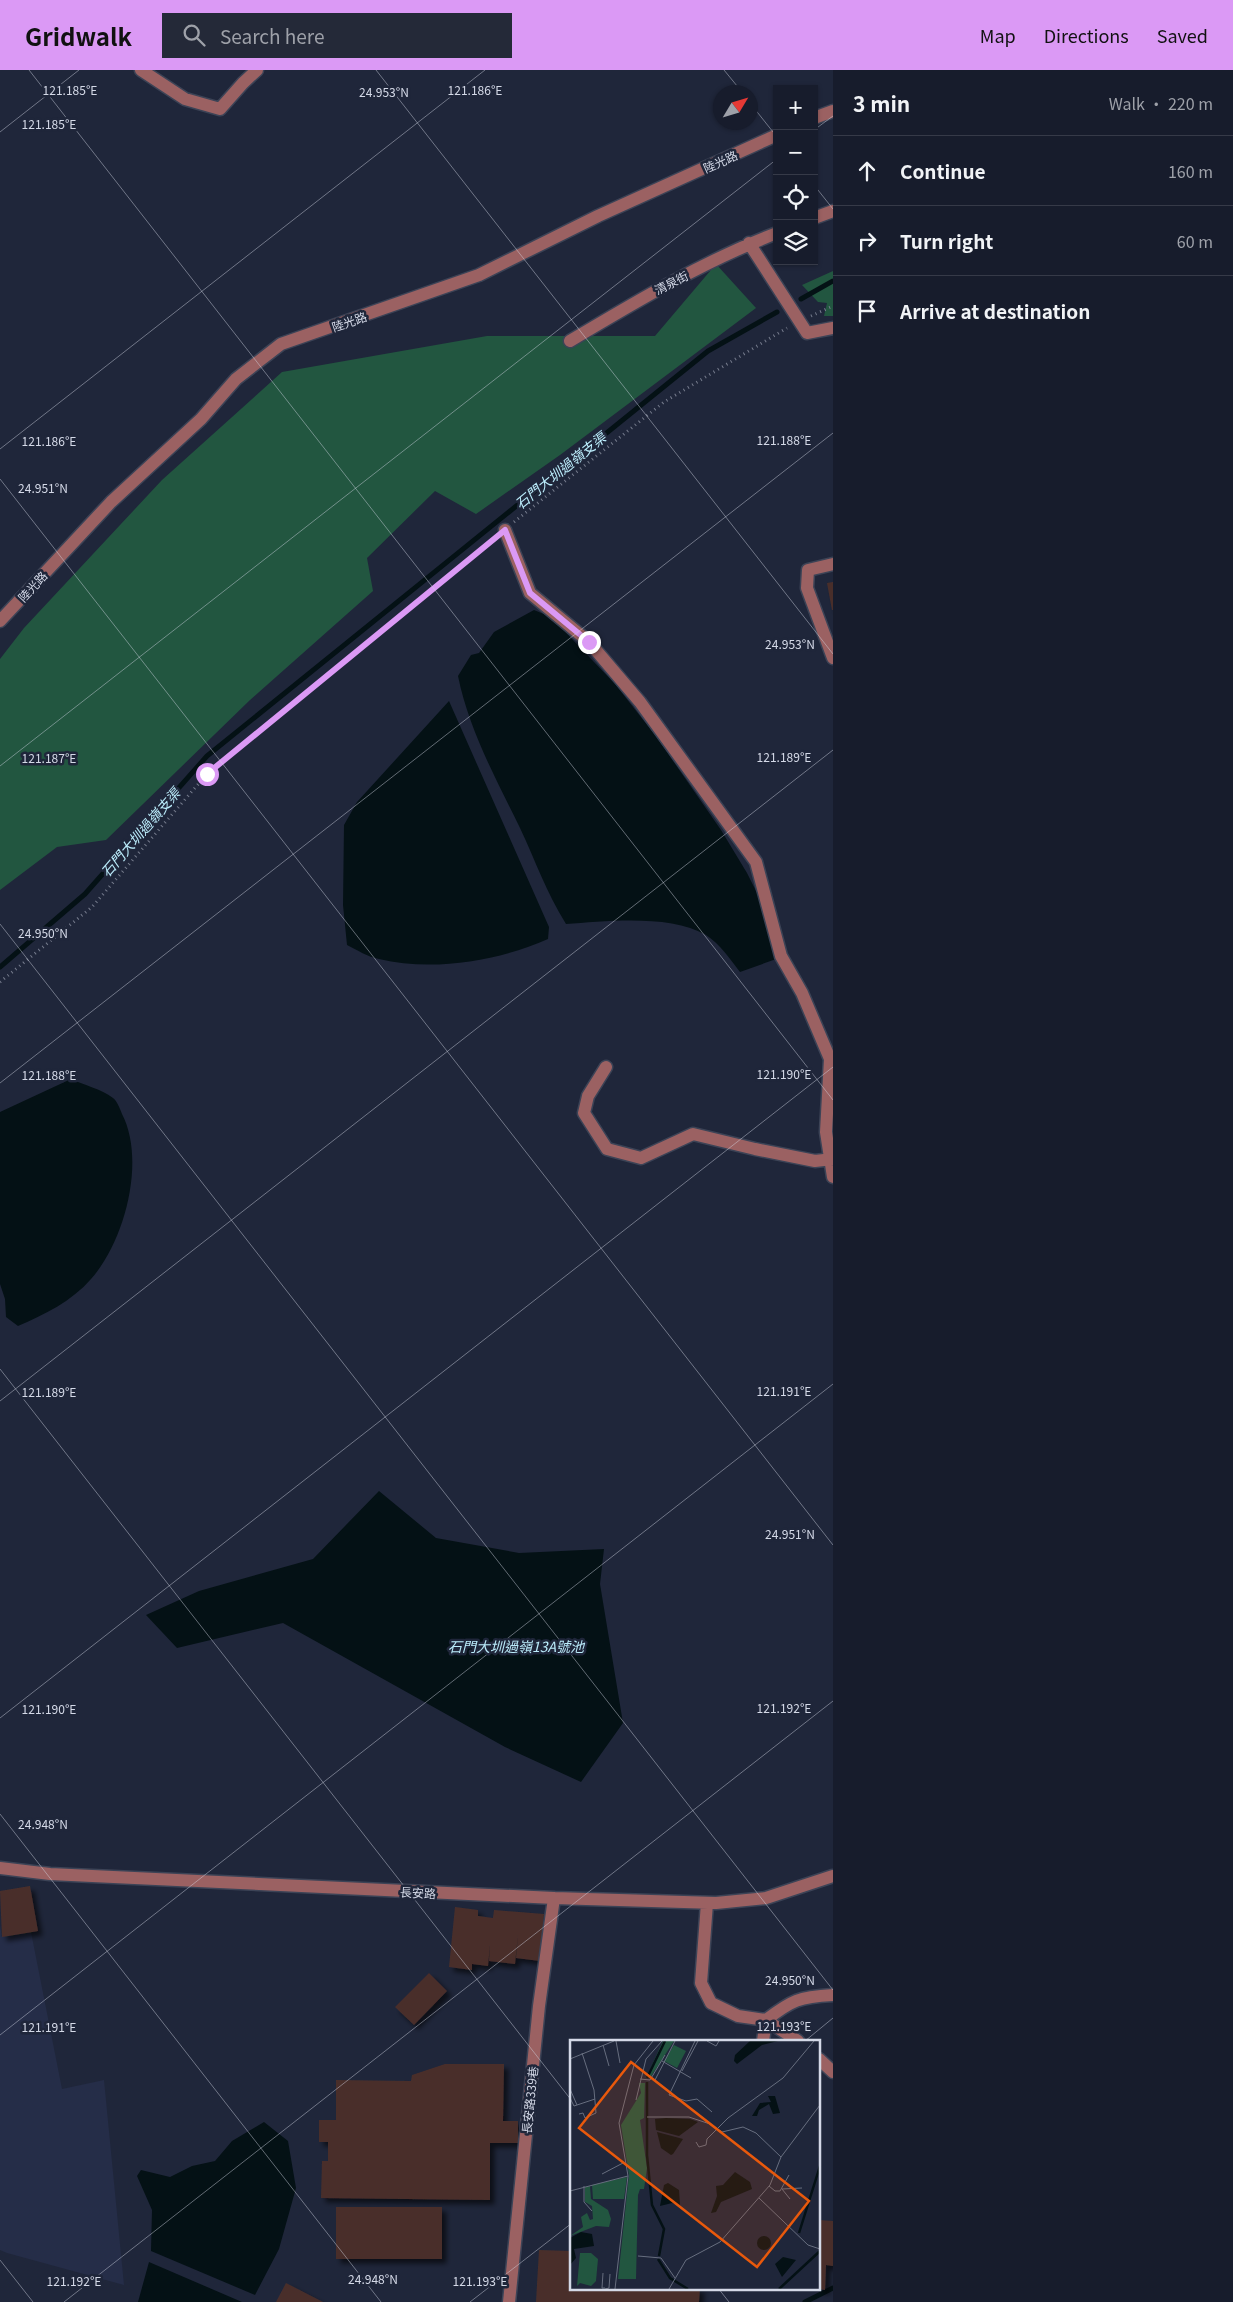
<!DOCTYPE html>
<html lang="en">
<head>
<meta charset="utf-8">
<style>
	body { margin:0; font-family:Georgia,"Noto Sans TC",serif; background:#242938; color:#f1f3f6 }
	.controls { position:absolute; right:15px; top:15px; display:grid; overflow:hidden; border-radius:0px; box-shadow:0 1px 4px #0004 }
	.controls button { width:45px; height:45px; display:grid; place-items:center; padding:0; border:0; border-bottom:1px solid #363a48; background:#171c2c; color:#f1f3f6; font:25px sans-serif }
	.compass { position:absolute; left:713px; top:15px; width:45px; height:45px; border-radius:50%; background:#171c2c; box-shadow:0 1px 4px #0004; rotate:52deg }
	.stop { position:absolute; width:15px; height:15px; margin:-11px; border:4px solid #db99f5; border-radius:50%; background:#fff }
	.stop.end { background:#db99f5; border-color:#fff; box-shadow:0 1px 5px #0008 }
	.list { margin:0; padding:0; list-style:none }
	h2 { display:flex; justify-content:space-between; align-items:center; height:65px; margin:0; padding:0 20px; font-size:21px }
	h2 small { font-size:16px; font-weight:400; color:#9ea1a9 }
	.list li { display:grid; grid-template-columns:32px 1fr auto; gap:15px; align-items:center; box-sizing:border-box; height:70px; padding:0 20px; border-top:1px solid #363a48 }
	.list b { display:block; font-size:19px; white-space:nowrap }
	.list em { font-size:16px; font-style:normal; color:#9ea1a9 }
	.icon { flex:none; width:28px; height:28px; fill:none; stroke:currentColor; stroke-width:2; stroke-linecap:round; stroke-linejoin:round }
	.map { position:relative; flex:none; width:833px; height:2232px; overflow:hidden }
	header { display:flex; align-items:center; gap:30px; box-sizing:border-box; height:70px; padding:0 25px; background:#db99f5; color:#111 }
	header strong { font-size:24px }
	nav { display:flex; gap:28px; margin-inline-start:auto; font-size:18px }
	.search { width:350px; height:45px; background:#242938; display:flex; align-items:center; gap:12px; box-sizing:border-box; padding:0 18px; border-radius:0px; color:#9ea1a9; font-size:19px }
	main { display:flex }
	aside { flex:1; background:#171c2c }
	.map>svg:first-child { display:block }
</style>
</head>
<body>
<header>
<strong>Gridwalk</strong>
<div class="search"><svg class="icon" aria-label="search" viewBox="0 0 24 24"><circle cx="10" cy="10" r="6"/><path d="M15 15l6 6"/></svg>Search here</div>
<nav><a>Map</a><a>Directions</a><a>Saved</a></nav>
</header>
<main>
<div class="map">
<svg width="833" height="2232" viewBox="0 0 833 2232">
	<defs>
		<filter id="shadow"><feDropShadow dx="4.5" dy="4.5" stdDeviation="2.5" flood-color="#0009"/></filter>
	</defs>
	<rect width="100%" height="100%" fill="#1f263a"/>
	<path fill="#252d48" d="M0,1855L2,1867L31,1862L62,2019L104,2010L124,2215L7,2183L0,2180Z"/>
	<path fill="#225640" d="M716,194L756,238L560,385L476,444L435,421L367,488L373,521L250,630L106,770L57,777L0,820V589L24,558L162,410L282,302L487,266H655Z
		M833,201V246H824L827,233L818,232L802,215Z"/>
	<path fill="#041115" d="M534,540L551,547L615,614L655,665L721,760L747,803L765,839L779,888L740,902C730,889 720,874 706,865C671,844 606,851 566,854C546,822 536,792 520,758C496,709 469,660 458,606L471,585L479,583L494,562Z
		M449,631L549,857L548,869C498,891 433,902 379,889C368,887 357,880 347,875L343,835L344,755L357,732Z
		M71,1009C84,1015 101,1019 113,1028C117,1031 120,1039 122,1044C146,1090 125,1171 91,1209C72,1231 44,1245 18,1256L6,1247L5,1229L0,1214V1042Z
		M379,1421L436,1468L519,1483L604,1479L600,1514L623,1653L581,1712L505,1677L283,1553L177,1578L146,1545L199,1521L313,1489Z
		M264,2052L288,2071L296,2118L279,2179L255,2225L151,2181L152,2140L137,2106L141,2100L170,2107L192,2096L215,2091L232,2071Z
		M149,2192L242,2232H138Z"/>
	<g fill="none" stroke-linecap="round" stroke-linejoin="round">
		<path stroke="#041115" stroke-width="5" d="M801,229L833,211
			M0,897L85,824L207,686L708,281L777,242
			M805,2232L833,2218"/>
	</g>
	<path fill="#492f2b" filter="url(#shadow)" d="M833,512V540H832L827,513Z
		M30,1816L38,1861L2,1867L0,1821Z
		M455,1837L478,1840V1846L493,1848L494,1840L544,1844L540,1891L516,1888L518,1864L515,1894L489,1891L490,1874L488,1896L472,1894V1900L449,1897Z
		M429,1903L447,1921L414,1955L395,1937Z
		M445,1994H504L503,2051H518V2073H490V2130L321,2128L322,2091H328V2072H319V2050H336V2010L411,2011L412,2005Z
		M336,2137H442V2189H336Z
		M819,2150L833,2151V2196L826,2195L825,2220L819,2219Z
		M539,2180L572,2181V2218H700L699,2232H536Z
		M286,2213L323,2232H276Z"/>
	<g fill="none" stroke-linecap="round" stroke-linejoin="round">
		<g stroke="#3c4356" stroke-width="15">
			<path id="minor" d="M141,0L185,29L220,39L243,13L257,0
				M814,48L833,41
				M814,148L833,141
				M749,173L807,263L833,258
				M570,271C637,231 704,191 777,163
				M505,460L530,523L589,572L640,632L756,792L781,886L802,923L830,989L826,1062L833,1107
				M833,494L808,500L807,518L833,588
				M0,551L111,432L201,349L236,309L281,274L479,205L598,146L777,65
				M606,997L588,1026L584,1043L607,1079L641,1088L693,1064L755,1079L815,1091L833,1089
				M0,1798L50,1804L554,1828L716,1833L766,1828L833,1806
				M707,1833L701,1913L711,1933L738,1946L766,1950C792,1930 799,1927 833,1925
				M763,1971L766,1950L798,1971
				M819,1989L833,2002
				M509,2232L539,1936L554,1828"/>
		</g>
		<path stroke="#767c8d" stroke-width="3" stroke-dasharray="1 4" stroke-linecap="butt" d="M811,246L833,236
			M514,452L664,332L787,258
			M0,912L92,837L207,704L494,469"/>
		<use href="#minor" stroke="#9b6162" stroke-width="12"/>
	</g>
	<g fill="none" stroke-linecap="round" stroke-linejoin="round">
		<path stroke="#db99f5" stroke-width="6" d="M207,704L505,460L530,523L589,572"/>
	</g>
	<path fill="none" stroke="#d4d9e7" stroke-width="1" stroke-opacity="0.45" d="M29,0L833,1030M376,0L833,584M724,0L742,22M750,33L777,67M814,60L833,46M0,62L79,0M814,115L833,139M0,379L485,0M0,409L833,1475M0,696L777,89M0,854L833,1920M0,1013L833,363M0,1299L572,2031M0,1331L833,680M0,1648L833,997M0,1744L381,2232M0,1965L833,1314M805,1971L833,1948M0,2190L33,2232M718,2218L729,2232M64,2232L833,1631M470,2232L572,2153"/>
	<g text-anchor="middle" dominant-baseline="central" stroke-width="5" stroke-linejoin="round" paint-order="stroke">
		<g font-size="12" fill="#d4d9e7" stroke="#1f263a">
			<text transform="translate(720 91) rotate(-24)">陸光路</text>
			<text transform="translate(671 212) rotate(-27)">清泉街</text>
			<text transform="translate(349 251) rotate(-19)">陸光路</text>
			<text transform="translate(32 516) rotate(-47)">陸光路</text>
			<text transform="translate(418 1822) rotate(3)">長安路</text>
			<text transform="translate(529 2030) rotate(-84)">長安路339巷</text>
		</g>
		<g font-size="14" font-style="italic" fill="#bbecfb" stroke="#1f263a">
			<text transform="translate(560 400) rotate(-39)">石門大圳過嶺支渠</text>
			<text transform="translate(140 762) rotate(-49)">石門大圳過嶺支渠</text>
			<text x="516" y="1576">石門大圳過嶺13A號池</text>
		</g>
	</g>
	<g transform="translate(570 1970)">
		<rect width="250" height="250" fill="#1f263a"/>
		<path d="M93,1H104L80,38H76ZM104,5L116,11L107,28L94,21ZM69,43H75L74,78L70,80L77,128L74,149H70L68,155L66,239H48L59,135L51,85L71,53ZM57,137L54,159H23L22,145ZM20,146L21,159L38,170L41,179L39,187L26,186L0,196L13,187L11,177L17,173L20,180L23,179L22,166L15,162V147ZM10,213H21L28,219L26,241L21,246L10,243L7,246Z" fill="#225640"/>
		<path d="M180,1H208L192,5L167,24L164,21L165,15ZM198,56H205L210,73L203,74L199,64L189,70L187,76H182L190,63L201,62ZM96,78L120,79L128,82L109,96L86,90L85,79ZM87,92L113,99L103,114L101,115L91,108ZM165,132L180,142L182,149L151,162L146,172L141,173L147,156L146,146L153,145ZM98,143L109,150L110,165L102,163L90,166L94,145ZM11,192L22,194L24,206L4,209L6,218L0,225V198ZM187 203a7 7 0 1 1 14 0a7 7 0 1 1-14 0ZM213,217L226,220L212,237L205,224Z" fill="#041115"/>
		<path fill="none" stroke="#041115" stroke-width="2.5" d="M77,38L95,1M77,42V115L82,165L94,189L89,216M229,193L250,126M88,219L100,238L118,249M209,249L250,211"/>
		<path fill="none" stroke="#676e7f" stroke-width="1" d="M46,1L50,23M125,1L99,55L116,61L127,59L142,72M137,1L146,6L149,1M33,5L39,26M0,19L44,1M92,21L121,38M112,31L128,1M70,39L80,40L95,15M85,40L105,1M0,49L7,65M0,58L4,66L25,59M66,60L76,19L92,1M9,74L13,73L15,78L26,73L24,50L12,13M77,77H119L140,84L152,92L173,87L186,93L211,117M126,102L129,107L136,105L137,99L158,78L213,38L244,1M32,134L53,123M14,146V162L22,171M199,146L205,151H210L219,135M0,151L58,136M189,158L238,205L250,209M220,159L212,149L232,148M68,216L91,218L105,238M33,233L32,248H35M35,249L39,248L40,234M45,249L58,136L49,83L64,25L83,1M99,249L116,220L150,202L200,145L211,117L250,65"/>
		<path fill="#e8590c" fill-opacity="0.15" stroke="#e8590c" stroke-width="2.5" d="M61,22L239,161L187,227L9,88Z"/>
		<rect width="250" height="250" fill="none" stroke="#d4d9e7" stroke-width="2.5"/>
	</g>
	<g font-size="12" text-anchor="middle" fill="#d4d9e7" stroke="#1f263a" stroke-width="5" stroke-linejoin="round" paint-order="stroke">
		<text x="70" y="25">121.185°E</text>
		<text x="475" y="25">121.186°E</text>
		<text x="384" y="27">24.953°N</text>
		<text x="49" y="59">121.185°E</text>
		<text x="784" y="375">121.188°E</text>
		<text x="49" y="376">121.186°E</text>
		<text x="43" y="423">24.951°N</text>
		<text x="790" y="579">24.953°N</text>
		<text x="784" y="692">121.189°E</text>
		<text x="49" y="693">121.187°E</text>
		<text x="43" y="868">24.950°N</text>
		<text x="784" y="1009">121.190°E</text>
		<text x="49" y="1010">121.188°E</text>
		<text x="784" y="1326">121.191°E</text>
		<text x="49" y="1327">121.189°E</text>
		<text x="790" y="1469">24.951°N</text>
		<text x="784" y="1643">121.192°E</text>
		<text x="49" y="1644">121.190°E</text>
		<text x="43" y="1759">24.948°N</text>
		<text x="790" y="1915">24.950°N</text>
		<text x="784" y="1961">121.193°E</text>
		<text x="49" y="1962">121.191°E</text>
		<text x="373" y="2214">24.948°N</text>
		<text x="74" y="2216">121.192°E</text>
		<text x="480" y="2216">121.193°E</text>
	</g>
</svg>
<div class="controls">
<button>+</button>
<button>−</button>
<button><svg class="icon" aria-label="locate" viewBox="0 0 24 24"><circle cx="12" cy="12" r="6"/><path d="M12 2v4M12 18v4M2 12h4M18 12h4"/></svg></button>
<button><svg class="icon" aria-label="layers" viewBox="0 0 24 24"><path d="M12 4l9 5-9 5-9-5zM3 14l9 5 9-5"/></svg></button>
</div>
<svg class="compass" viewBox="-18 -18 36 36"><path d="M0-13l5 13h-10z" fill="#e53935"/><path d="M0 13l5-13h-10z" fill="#9ea1a9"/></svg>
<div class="stop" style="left:207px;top:704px"></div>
<div class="stop end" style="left:589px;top:572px"></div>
</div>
<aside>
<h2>3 min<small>Walk · 220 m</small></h2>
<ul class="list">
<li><svg class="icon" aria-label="ahead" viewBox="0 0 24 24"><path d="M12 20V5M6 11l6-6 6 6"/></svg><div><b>Continue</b></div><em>160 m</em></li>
<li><svg class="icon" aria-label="right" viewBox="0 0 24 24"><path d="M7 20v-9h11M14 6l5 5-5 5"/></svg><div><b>Turn right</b></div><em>60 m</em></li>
<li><svg class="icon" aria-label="arrive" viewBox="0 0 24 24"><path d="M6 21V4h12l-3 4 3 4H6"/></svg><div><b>Arrive at destination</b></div></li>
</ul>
</aside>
</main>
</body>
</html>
